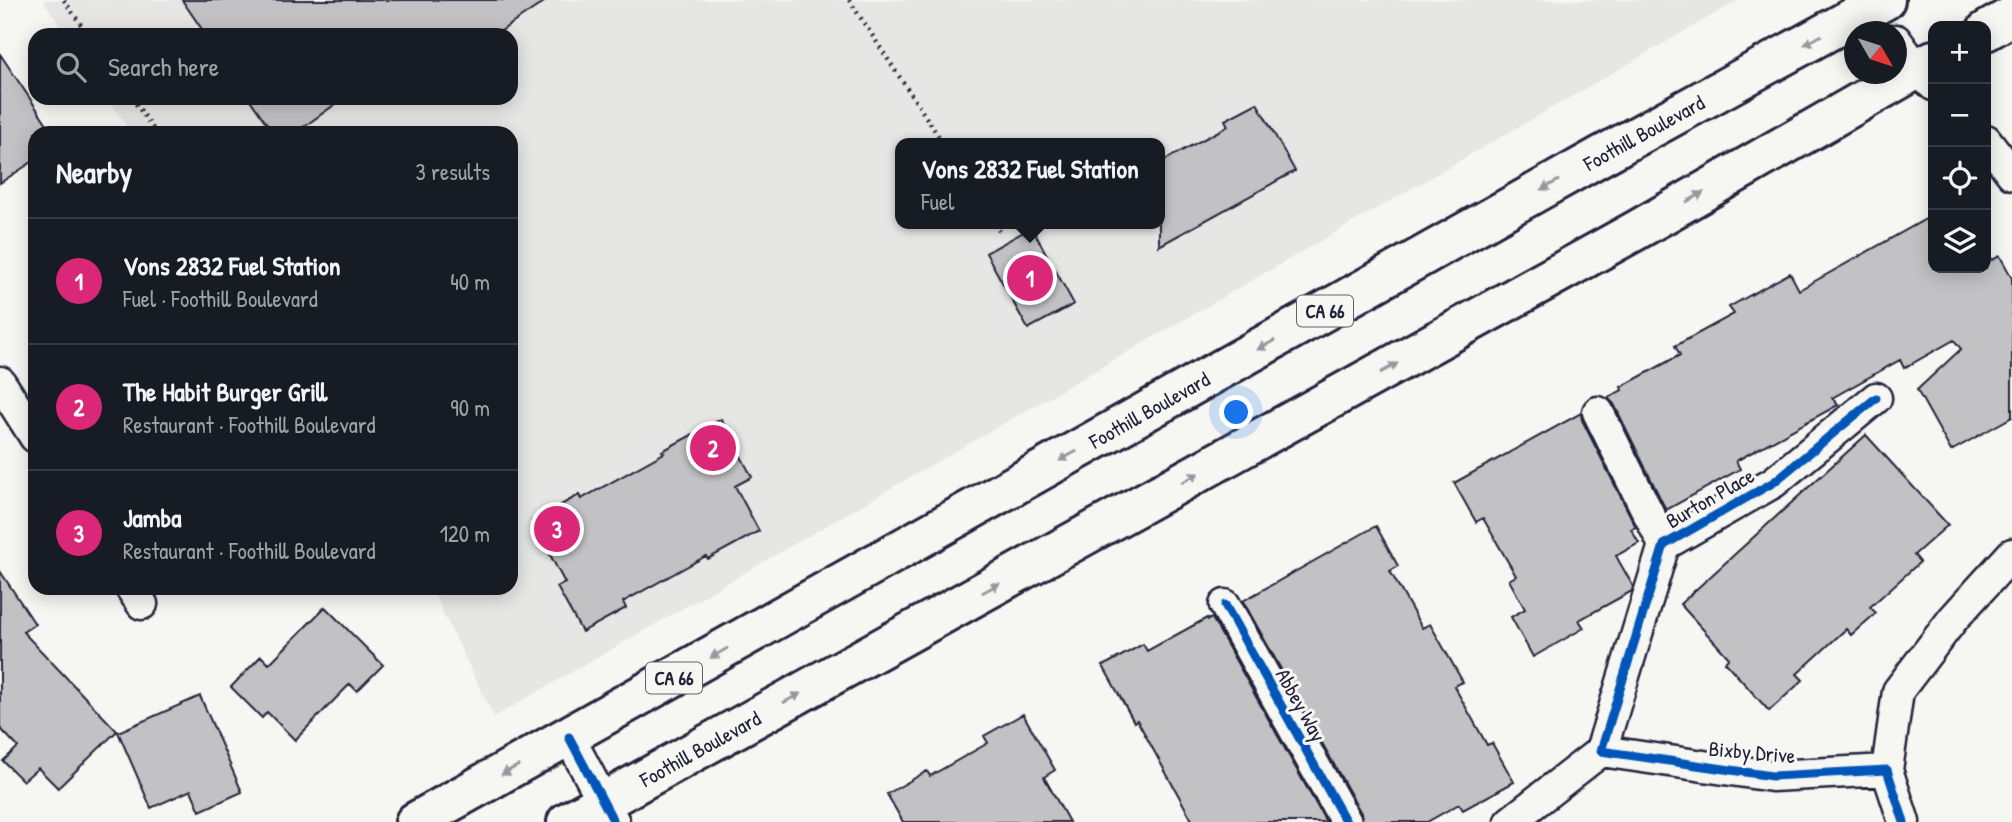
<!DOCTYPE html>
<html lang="en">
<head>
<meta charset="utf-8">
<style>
	body { margin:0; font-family:"Patrick Hand",sans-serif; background:#20242c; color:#f1f3f6 }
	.controls { position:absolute; right:21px; top:21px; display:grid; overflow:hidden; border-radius:14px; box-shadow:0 4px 18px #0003 }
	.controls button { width:63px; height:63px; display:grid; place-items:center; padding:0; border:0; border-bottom:2px solid #363941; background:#171b24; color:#f1f3f6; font:35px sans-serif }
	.compass { position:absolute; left:1844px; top:21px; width:63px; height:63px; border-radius:50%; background:#171b24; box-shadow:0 4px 18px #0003; rotate:129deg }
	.you { position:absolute; left:1237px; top:413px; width:24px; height:24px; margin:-18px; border:5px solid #fff; border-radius:50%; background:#1a73e8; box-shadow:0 0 0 10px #1a73e833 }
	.badge { display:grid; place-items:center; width:46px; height:46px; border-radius:50%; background:#db2777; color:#fff; font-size:23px; font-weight:700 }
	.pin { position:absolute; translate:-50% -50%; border:4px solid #fff; box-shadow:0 2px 7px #0006 }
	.popup { position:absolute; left:895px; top:138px; width:270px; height:91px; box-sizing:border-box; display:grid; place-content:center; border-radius:14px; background:#171b24; filter:drop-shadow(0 2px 5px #0005); font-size:23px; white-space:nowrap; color:#9ea1a6 }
	.popup b { font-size:26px; color:#f1f3f6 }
	.popup::after { content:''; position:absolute; left:50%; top:100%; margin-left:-14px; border:14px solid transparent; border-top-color:#171b24 }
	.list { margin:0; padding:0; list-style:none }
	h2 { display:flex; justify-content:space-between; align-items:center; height:91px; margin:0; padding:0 28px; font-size:30px }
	h2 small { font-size:23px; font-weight:400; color:#9ea1a6 }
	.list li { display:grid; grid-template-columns:46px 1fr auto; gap:21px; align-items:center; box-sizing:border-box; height:126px; padding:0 28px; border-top:2px solid #363941 }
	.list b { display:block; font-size:26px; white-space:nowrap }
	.list p { margin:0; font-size:23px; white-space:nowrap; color:#9ea1a6 }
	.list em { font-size:23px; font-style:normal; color:#9ea1a6 }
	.icon { flex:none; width:38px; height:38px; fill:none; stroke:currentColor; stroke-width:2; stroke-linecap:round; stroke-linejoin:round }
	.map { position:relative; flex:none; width:2012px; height:822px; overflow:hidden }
	.search { position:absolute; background:#171b24; box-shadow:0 4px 18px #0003; left:28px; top:28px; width:490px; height:77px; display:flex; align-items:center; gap:18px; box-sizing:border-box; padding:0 24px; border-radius:21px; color:#9ea1a6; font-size:26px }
	.panel { position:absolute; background:#171b24; box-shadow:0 4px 18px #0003; left:28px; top:126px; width:490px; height:469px; border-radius:21px }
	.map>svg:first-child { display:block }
</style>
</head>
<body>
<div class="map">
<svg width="2012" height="822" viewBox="0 0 2012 822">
	<rect width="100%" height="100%" fill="#f6f6f2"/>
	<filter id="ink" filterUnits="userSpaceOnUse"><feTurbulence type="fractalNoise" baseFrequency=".0143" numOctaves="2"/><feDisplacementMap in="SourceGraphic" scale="14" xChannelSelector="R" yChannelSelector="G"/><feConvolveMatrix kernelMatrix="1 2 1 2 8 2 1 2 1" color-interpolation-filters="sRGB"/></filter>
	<g filter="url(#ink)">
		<path fill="#e6e6e4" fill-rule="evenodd" d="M43,0H1739L494,717L431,588H511V133H131L108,98H511V35H66ZM900,143H1160V224H900Z"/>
		<path fill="#c2c2c4" stroke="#22223b" stroke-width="2" d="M182,0H547L495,35H206Z
			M0,54L53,133H35V160L0,183Z
			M249,98H344L295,133H273Z
			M1257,103L1295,171L1159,246V163L1228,126L1225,120Z
			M1933,215V268H1986V249L1992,260L2000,256L2012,278V417L1951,451L1917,390L1961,349L1954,340L1904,368L1900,360L1832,398L1838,405L1736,461L1740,469L1666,510L1614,404L1608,398L1622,390L1621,387L1680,355L1675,346L1734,314L1729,307L1790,273L1799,290Z
			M1029,229L1031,232L1033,230L1074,304L1028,329L986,253Z
			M1581,413L1582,420L1636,527L1631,529L1639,543L1616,556L1633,586L1632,591L1579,620L1584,628L1533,657L1511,617L1525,609L1509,580L1516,576L1483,518L1476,522L1454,483Z
			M721,419L752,477L735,486L759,531L708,559L706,556L623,602L626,608L582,632L557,587L565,583L532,521L579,495L581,499L664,453L662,451Z
			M1866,435L1948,525L1914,555L1920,562L1870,607L1876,613L1851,635L1846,629L1797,674L1803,680L1769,711L1725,662L1729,658L1680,604Z
			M1376,526L1398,566L1390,571L1422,628L1430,624L1463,682L1454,686L1487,745L1492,743L1514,782L1463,810L1459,804L1427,822H1363L1361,813L1243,601Z
			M0,571L35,624L23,632L117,731L58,788L38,768L23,781L3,761L18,747L0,728Z
			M325,607L383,665L357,691L350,684L295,740L267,712L262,718L231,687L261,656L269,664Z
			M1207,618L1208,620L1212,618L1326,822H1193L1137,720L1134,722L1103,666L1143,644L1147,651Z
			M200,696L242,792L200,811L191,790L151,808L118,732Z
			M1023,714L1055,770L1044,777L1069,822H903L887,794L927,771L930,776L988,743L984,736Z"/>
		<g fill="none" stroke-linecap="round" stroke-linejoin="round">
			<g stroke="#22223b" stroke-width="35">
				<path id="minor" d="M1896,40L1917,69L1933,85
					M1986,140L2012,174
					M0,382L35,437
					M1598,412L1664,545
					M131,588L142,604
					M1225,605L1346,822
					M569,737L614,822
					M1601,751L1664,545L1774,482L1876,398
					M1601,751L1772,776L1887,770L1904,822
					M1887,770L1898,691L1953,619L2012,554
					M1510,822L1601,751"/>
			</g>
			<g stroke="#22223b" stroke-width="44">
				<g id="primary">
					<path d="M1986,31L2012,16"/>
					<path id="s1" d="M415,822L1599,157L1885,0"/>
					<path id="s2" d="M567,822L1635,231L1933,60"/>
				</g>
			</g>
			<path stroke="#22223b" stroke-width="4.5" stroke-dasharray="2 5" stroke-linecap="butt" d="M64,0L88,35
				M849,0L943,143
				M132,98L156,133
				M994,224L999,231"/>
			<use href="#minor" stroke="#f6f6f2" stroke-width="30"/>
			<use href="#primary" stroke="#f6f6f2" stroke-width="38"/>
			<g stroke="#f6f6f2" stroke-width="13">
				<path id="cycleway" d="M1876,398L1774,482L1664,545L1601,751L1772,776L1887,770L1904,822
					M1225,605L1346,822
					M569,737L614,822"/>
			</g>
			<use href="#cycleway" stroke="#0057b8" stroke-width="9"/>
		</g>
		<defs><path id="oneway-solid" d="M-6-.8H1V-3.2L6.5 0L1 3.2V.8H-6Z" transform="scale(1.75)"/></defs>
		<g fill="#9797a0">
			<use href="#oneway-solid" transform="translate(1813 40) rotate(151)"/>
			<use href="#oneway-solid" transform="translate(1550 185) rotate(151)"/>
			<use href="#oneway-solid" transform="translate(1695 197) rotate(-30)"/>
			<use href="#oneway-solid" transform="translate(1266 345) rotate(151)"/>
			<use href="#oneway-solid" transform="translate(1389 368) rotate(-29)"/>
			<use href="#oneway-solid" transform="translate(1068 456) rotate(151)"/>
			<use href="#oneway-solid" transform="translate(1190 478) rotate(-29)"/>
			<use href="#oneway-solid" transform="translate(991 588) rotate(-29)"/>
			<use href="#oneway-solid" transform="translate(719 653) rotate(150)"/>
			<use href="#oneway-solid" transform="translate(792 698) rotate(-29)"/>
			<use href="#oneway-solid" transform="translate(510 770) rotate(151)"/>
		</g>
	</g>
	<g text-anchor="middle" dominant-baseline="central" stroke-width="6" stroke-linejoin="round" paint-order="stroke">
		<g fill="#f6f6f2" stroke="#626272" stroke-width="2">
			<rect x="1297" y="295.5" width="56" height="31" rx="5"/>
			<rect x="646" y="662.5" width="56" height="31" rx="5"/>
		</g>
		<g font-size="19" font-weight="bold" fill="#22223b">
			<text x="1325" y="311">CA 66</text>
			<text x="674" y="678">CA 66</text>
		</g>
		<g font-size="21" fill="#22223b" stroke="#f6f6f2">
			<text stroke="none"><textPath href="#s1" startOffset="1409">Foothill Boulevard</textPath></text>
			<text stroke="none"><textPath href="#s1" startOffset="842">Foothill Boulevard</textPath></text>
			<text transform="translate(1710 498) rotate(-30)">Burton Place</text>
			<text transform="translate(1301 705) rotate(61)">Abbey Way</text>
			<text stroke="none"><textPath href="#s2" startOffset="152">Foothill Boulevard</textPath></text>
			<text transform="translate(1752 752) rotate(5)">Bixby Drive</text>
		</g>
	</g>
</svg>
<div class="controls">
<button>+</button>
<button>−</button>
<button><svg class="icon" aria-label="locate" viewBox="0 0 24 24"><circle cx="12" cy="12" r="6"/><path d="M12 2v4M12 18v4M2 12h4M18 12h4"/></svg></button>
<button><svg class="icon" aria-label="layers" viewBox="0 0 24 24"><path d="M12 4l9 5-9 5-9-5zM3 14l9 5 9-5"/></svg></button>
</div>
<svg class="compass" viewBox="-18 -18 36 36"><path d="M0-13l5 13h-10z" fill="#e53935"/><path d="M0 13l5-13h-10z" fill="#9ea1a6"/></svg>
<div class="you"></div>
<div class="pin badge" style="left:1030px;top:278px">1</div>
<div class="popup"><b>Vons 2832 Fuel Station</b>Fuel</div>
<div class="pin badge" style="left:713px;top:448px">2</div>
<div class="pin badge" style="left:557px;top:529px">3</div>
<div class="search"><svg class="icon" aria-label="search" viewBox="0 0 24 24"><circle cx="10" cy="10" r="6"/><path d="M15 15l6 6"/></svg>Search here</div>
<section class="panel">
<h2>Nearby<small>3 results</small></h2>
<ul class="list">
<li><span class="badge">1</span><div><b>Vons 2832 Fuel Station</b><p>Fuel · Foothill Boulevard</p></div><em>40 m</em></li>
<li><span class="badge">2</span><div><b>The Habit Burger Grill</b><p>Restaurant · Foothill Boulevard</p></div><em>90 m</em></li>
<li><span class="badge">3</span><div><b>Jamba</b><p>Restaurant · Foothill Boulevard</p></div><em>120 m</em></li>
</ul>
</section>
</div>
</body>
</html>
